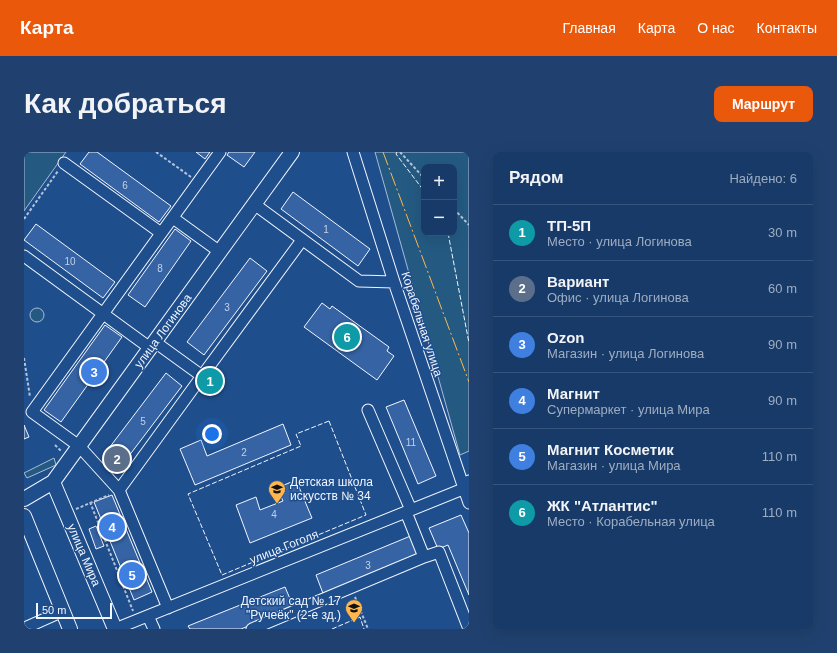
<!DOCTYPE html>
<html lang="ru">
<head>
<meta charset="utf-8">
<style>
	body { margin:0; font-family:Arial,sans-serif; background:#20416f; color:#f1f3f6 }
	.controls { position:absolute; right:12px; top:12px; display:grid; overflow:hidden; border-radius:8px; box-shadow:0 4px 16px #0002 }
	.controls button { width:36px; height:36px; display:grid; place-items:center; padding:0; border:0; border-bottom:1px solid #36547d; background:#173a69; color:#f1f3f6; font:20px sans-serif }
	.scale { position:absolute; left:12px; bottom:10px; width:76px; box-sizing:border-box; padding-left:4px; border:2px solid #f2f6ff; border-top:0; font-size:11px; line-height:14px; white-space:nowrap; color:#f2f6ff; -webkit-text-stroke:3px #1f4e8c; paint-order:stroke }
	.you { position:absolute; left:188px; top:282px; width:14px; height:14px; margin:-10px; border:3px solid #fff; border-radius:50%; background:#1a73e8; box-shadow:0 0 0 6px #1a73e833 }
	.badge { display:grid; place-items:center; width:26px; height:26px; border-radius:50%; background:#ea580c; color:#fff; font-size:13px; font-weight:700 }
	.pin { position:absolute; translate:-50% -50%; border:2px solid #fff; box-shadow:0 1px 4px #0006 }
	.list { margin:0; padding:0; list-style:none }
	h2 { display:flex; justify-content:space-between; align-items:center; height:52px; margin:0; padding:0 16px; font-size:17px }
	h2 small { font-size:13px; font-weight:400; color:#9eadc0 }
	.list li { display:grid; grid-template-columns:26px 1fr auto; gap:12px; align-items:center; box-sizing:border-box; height:56px; padding:0 16px; border-top:1px solid #36547d }
	.list b { display:block; font-size:15px; white-space:nowrap }
	.list p { margin:0; font-size:13px; white-space:nowrap; color:#9eadc0 }
	.list em { font-size:13px; font-style:normal; color:#9eadc0 }
	.map { position:relative; flex:none; width:445px; height:477px; overflow:hidden; border-radius:8px }
	header { display:flex; align-items:center; gap:24px; box-sizing:border-box; height:56px; padding:0 20px; background:#ea580c; color:#fff }
	header strong { font-size:19px }
	nav { display:flex; gap:22px; margin-inline-start:auto; font-size:14px }
	.intro { display:flex; align-items:center; justify-content:space-between; box-sizing:border-box; height:96px; padding:0 24px }
	h1 { margin:0; font-size:28px }
	.button { padding:10px 18px; border-radius:8px; background:#ea580c; color:#fff; font-size:14px; font-weight:700 }
	main { display:flex; gap:24px; padding:0 24px }
	aside { flex:1; background:#173a69; border-radius:8px; box-shadow:0 4px 16px #0002 }
	.map>svg:first-child { display:block }
</style>
</head>
<body>
<header>
<strong>Карта</strong>
<nav><a>Главная</a><a>Карта</a><a>О нас</a><a>Контакты</a></nav>
</header>
<div class="intro"><h1>Как добраться</h1><a class="button">Маршрут</a></div>
<main>
<div class="map">
<svg width="445" height="477" viewBox="0 0 445 477">
	<rect width="100%" height="100%" fill="#1f4e8c"/>
	<path fill="#245a82" stroke="#a8bbd7" fill-rule="evenodd" d="M0,0H42L0,59Z
		M351,0H445V299L436,303ZM400,15H430V81H400Z
		M6 163a7 7 0 1 1 14 0a7 7 0 1 1-14 0Z
		M30,306L32,313L3,326L0,321Z"/>
	<path fill="#3563a3" stroke="#f2f6ff" d="M65,0H73L147,54L135,70L56,12Z
		M172,0H186L181,7Z
		M205,0H231L220,15L203,3Z
		M269,40L346,97L334,114L257,57Z
		M12,72L91,130L79,146L0,88Z
		M151,77L167,89L121,155L104,143Z
		M226,106L243,119L180,203L163,190Z
		M298,151L306,157L308,154L365,195L363,199L370,204L353,228L280,175Z
		M81,173L98,185L37,270L20,258Z
		M186,220L194,225L186,238L178,232Z
		M142,221L158,234L95,317L79,304Z
		M380,248L412,324L394,332L362,255Z
		M259,272L267,293L171,333L156,297L177,288L183,304Z
		M0,273L5,285L0,287Z
		M272,328L288,366L226,391L212,353L232,345L236,358L259,349L253,336Z
		M88,343L128,440L110,448L70,350Z
		M437,363L445,381V443L424,393L414,397L405,376Z
		M72,374L80,394L72,397L65,377Z
		M389,383L397,404L300,444L292,423Z
		M261,435L270,456L217,477H166L164,474Z"/>
	<g fill="none" stroke-linecap="round" stroke-linejoin="round">
		<g stroke="#f2f6ff" stroke-width="13">
			<path id="minor" d="M329,0L370,130L445,351
				M40,11L137,81
				M230,52L335,129L370,130
				M149,66L196,100
				M0,104L126,196
				M131,190L178,224L95,338L144,456
				M178,224L278,88
				M344,258L387,358
				M95,338L55,294L8,260L196,0
				M400,405L415,400L445,477
				M124,464L130,477
				M3,475L39,459
				M91,477L439,337L445,329
				M228,477L400,405L382,360"/>
		</g>
		<g stroke="#f2f6ff" stroke-width="16">
			<path id="major" d="M29,330L91,477
				M0,347L29,330L268,0
				M0,364L46,477"/>
		</g>
		<path stroke="#b3c4dc" stroke-width="2" stroke-dasharray="3 2" stroke-linecap="butt" d="M132,0L167,25
			M376,0L400,26
			M430,57L445,73
			M0,67L34,19
			M0,206L6,245
			M31,293L37,299
			M66,350L109,459
			M52,357L85,343
			M331,445L344,477"/>
		<use href="#minor" stroke="#1f4e8c" stroke-width="11"/>
		<use href="#major" stroke="#1f4e8c" stroke-width="14"/>
		<path stroke="#f2f6ff" stroke-width="1" stroke-dasharray="5 2" stroke-linecap="butt" d="M373,0L372,2L400,39
			M424,81L445,191
			M305,269L342,363L198,423L164,342L277,294L272,282Z
			M308,477L336,465L340,477"/>
		<path stroke="#ffb74d" stroke-width="1" stroke-dasharray="14 3 2 3" stroke-linecap="butt" d="M359,0L445,230"/>
	</g>
	<defs>
		<g id="school-pin" transform="scale(0.9)"><path d="M0 17L-7.5 6A9.5 9.5 0 1 1 7.5 6Z" fill="#ffb74d" stroke="#1f4e8c"/><path d="M0-5L7-2L0 1L-7-2ZM-4 1L0 2.5L4 1V4Q0 6-4 4Z" fill="#111"/></g>
	</defs>
	<g fill-rule="evenodd">
		<use href="#school-pin" x="253" y="337"/>
		<use href="#school-pin" x="330" y="456"/>
	</g>
	<g text-anchor="middle" dominant-baseline="central" stroke-width="3" stroke-linejoin="round" paint-order="stroke">
		<g font-size="10" fill="#c3d1e8">
			<text x="101" y="33">6</text>
			<text x="302" y="77">1</text>
			<text x="46" y="109">10</text>
			<text x="136" y="116">8</text>
			<text x="203" y="155">3</text>
			<text x="119" y="269">5</text>
			<text x="387" y="290">11</text>
			<text x="220" y="300">2</text>
			<text x="250" y="362">4</text>
			<text x="344" y="413">3</text>
		</g>
		<g font-size="12" fill="#f2f6ff" stroke="#1f4e8c">
			<text transform="translate(398 172) rotate(72)">Корабельная улица</text>
			<text transform="translate(139 179) rotate(-54)">улица Логинова</text>
			<text transform="translate(260 395) rotate(-22)">улица Гоголя</text>
			<text transform="translate(60 403) rotate(67)">улица Мира</text>
		</g>
		<g font-size="12" fill="#f2f6ff" stroke="#1f4e8c" text-anchor="start">
			<text x="266" y="330">Детская школа<tspan x="266" dy="14">искусств № 34</tspan></text>
			<text x="317" y="449" text-anchor="end">Детский сад № 17<tspan x="317" dy="14">"Ручеёк" (2-е зд.)</tspan></text>
		</g>
	</g>
</svg>
<div class="controls">
<button>+</button>
<button>−</button>
</div>
<div class="scale">50 m</div>
<div class="you"></div>
<div class="pin badge" style="left:186px;top:229px;background:#0f9aa8">1</div>
<div class="pin badge" style="left:93px;top:307px;background:#5c6f8a">2</div>
<div class="pin badge" style="left:70px;top:220px;background:#3f7fe0">3</div>
<div class="pin badge" style="left:88px;top:375px;background:#3f7fe0">4</div>
<div class="pin badge" style="left:108px;top:423px;background:#3f7fe0">5</div>
<div class="pin badge" style="left:323px;top:185px;background:#0f9aa8">6</div>
</div>
<aside>
<h2>Рядом<small>Найдено: 6</small></h2>
<ul class="list">
<li><span class="badge" style="background:#0f9aa8">1</span><div><b>ТП-5П</b><p>Место · улица Логинова</p></div><em>30 m</em></li>
<li><span class="badge" style="background:#5c6f8a">2</span><div><b>Вариант</b><p>Офис · улица Логинова</p></div><em>60 m</em></li>
<li><span class="badge" style="background:#3f7fe0">3</span><div><b>Ozon</b><p>Магазин · улица Логинова</p></div><em>90 m</em></li>
<li><span class="badge" style="background:#3f7fe0">4</span><div><b>Магнит</b><p>Супермаркет · улица Мира</p></div><em>90 m</em></li>
<li><span class="badge" style="background:#3f7fe0">5</span><div><b>Магнит Косметик</b><p>Магазин · улица Мира</p></div><em>110 m</em></li>
<li><span class="badge" style="background:#0f9aa8">6</span><div><b>ЖК &quot;Атлантис&quot;</b><p>Место · Корабельная улица</p></div><em>110 m</em></li>
</ul>
</aside>
</main>
</body>
</html>
